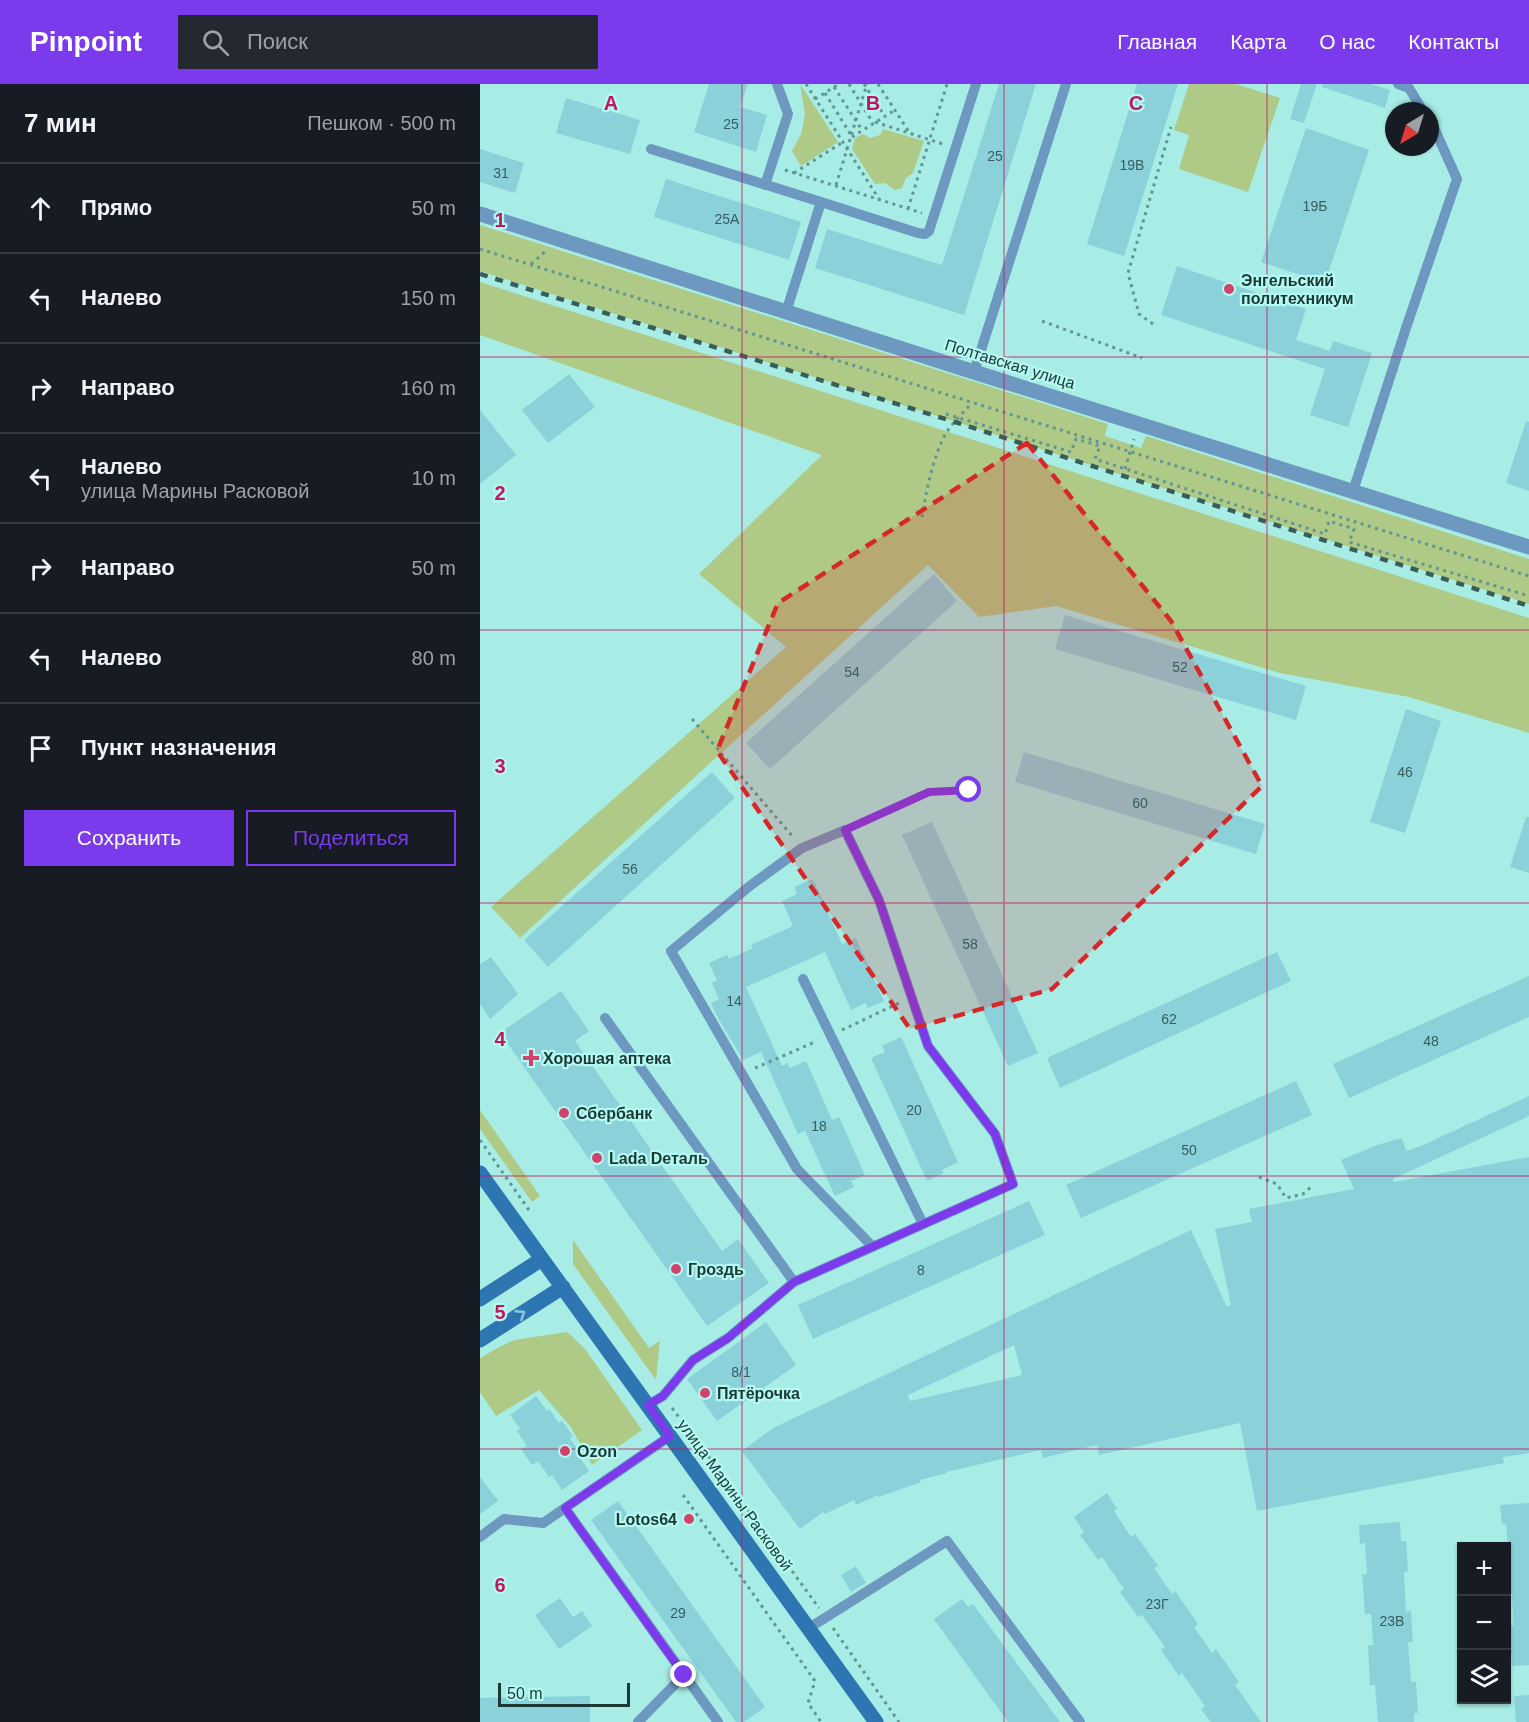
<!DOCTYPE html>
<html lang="ru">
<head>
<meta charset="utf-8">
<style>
	body { margin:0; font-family:Arial,sans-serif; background:#242831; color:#f1f3f6 }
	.controls { position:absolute; right:18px; bottom:18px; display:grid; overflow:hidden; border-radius:0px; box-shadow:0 2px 4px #0004 }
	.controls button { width:54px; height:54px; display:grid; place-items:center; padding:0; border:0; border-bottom:2px solid #363941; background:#171b24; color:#f1f3f6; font:30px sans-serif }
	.compass { position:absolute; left:905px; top:18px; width:54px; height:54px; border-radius:50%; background:#171b24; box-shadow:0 2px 4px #0004; rotate:218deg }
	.scale { position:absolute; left:18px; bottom:15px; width:132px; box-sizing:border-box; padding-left:6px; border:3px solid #1b3835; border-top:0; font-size:16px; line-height:21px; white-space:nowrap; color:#1b3835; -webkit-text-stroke:4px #b4faf2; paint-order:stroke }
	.stop { position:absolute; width:18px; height:18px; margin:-14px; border:4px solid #7c3aed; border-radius:50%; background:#fff }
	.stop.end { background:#7c3aed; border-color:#fff; box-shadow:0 2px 6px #0008 }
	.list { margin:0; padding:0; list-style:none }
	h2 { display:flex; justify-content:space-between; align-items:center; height:78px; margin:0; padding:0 24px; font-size:26px }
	h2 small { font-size:20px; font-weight:400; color:#9ea1a6 }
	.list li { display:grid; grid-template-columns:39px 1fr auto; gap:18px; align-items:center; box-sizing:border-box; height:90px; padding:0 24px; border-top:2px solid #363941 }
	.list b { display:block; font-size:22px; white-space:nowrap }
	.list p { margin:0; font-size:20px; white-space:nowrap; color:#9ea1a6 }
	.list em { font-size:20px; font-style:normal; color:#9ea1a6 }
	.actions { display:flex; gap:12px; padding:18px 24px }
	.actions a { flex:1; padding:14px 0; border:2px solid #7c3aed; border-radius:0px; text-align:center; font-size:21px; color:#7c3aed }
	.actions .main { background:#7c3aed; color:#fff }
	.icon { flex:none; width:33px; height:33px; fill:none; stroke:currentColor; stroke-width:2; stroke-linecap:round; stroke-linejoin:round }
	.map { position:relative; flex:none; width:1049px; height:1638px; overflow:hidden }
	header { display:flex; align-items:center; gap:36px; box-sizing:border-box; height:84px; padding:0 30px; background:#7c3aed; color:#fff }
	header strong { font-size:28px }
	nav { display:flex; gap:33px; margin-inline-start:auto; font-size:21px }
	.search { width:420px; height:54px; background:#242831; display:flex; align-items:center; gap:15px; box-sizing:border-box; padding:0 21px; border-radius:0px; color:#9ea1a6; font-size:22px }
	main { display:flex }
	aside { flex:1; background:#171b24 }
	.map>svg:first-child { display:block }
</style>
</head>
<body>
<header>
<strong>Pinpoint</strong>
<div class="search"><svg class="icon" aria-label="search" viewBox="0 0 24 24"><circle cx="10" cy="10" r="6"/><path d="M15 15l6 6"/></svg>Поиск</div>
<nav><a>Главная</a><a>Карта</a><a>О нас</a><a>Контакты</a></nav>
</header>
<main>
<aside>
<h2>7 мин<small>Пешком · 500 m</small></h2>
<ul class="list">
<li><svg class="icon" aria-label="ahead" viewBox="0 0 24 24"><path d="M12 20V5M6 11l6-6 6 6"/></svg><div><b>Прямо</b></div><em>50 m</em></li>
<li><svg class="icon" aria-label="left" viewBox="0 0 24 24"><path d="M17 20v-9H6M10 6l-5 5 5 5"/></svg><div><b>Налево</b></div><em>150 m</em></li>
<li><svg class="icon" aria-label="right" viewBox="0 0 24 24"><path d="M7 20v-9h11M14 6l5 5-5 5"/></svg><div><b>Направо</b></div><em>160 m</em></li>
<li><svg class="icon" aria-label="left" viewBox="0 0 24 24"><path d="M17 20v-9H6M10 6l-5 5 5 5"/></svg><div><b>Налево</b><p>улица Марины Расковой</p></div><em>10 m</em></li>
<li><svg class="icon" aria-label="right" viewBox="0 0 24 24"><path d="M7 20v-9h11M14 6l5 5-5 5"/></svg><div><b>Направо</b></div><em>50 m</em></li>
<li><svg class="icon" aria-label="left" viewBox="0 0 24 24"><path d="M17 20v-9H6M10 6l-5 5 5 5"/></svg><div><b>Налево</b></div><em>80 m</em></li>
<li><svg class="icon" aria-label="arrive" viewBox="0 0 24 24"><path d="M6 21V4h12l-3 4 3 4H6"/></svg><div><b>Пункт назначения</b></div></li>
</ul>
<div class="actions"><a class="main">Сохранить</a><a>Поделиться</a></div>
</aside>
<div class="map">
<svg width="1049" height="1638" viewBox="0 0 1049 1638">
	<rect width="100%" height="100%" fill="#a7ede5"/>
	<path fill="#aeca86" d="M320,0L358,58L321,82L312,67L321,50L325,30Z
		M709,0H756L800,14L768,108L699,85L709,51L694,46Z
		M403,45L444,57L433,89L426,94L422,104L415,106L405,99L395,100L372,65L375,54L383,50L390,54L400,51Z
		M0,141L628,340L625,352L661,364L666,352L1049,475V520L0,187Z
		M0,198L1049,534V649L929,613L800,589L576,522L499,533L448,481L228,681L40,854L11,823L306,563L219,490L342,371L0,251Z
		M0,1026L60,1112L52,1118L0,1045Z
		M93,1156L169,1264L180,1257L176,1296L93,1180Z
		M87,1248L105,1265L162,1346L112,1381L90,1342L59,1306L16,1332L0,1308V1274L2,1273L17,1264L34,1256Z"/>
	<path fill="#8bd1da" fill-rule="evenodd" d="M229,0H268L260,23L287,31L276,68L214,48Z
		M519,0H556L484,231L335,184L347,145L462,181Z
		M657,0H698L644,172L607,160Z
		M821,0H837L824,39L810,35Z
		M842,0H891L910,6L905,24L842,3Z
		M86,14L160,36L150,70L76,49Z
		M826,44L889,66L845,199L781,178Z
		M0,65L44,79L35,109L0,98Z
		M186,95L321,138L309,176L174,133Z
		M697,182L826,225L816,256L850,267L853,257L892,269L868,343L830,331L845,285L681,231Z
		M89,290L115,323L68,359L42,326Z
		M0,326L36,371L0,400Z
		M1046,337L1049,338V407L1026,399Z
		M454,490L477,517L290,685L266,659Z
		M585,531L826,602L816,636L575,565Z
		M926,625L961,637L925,749L890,738Z
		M544,668L785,740L776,770L535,698Z
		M232,688L255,714L68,883L44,856Z
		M1046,733H1049V789L1030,783Z
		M452,738L558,969L528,982L422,751Z
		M333,795L362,860L376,854L404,917L388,924L385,919L371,926L345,868L266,903L302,982L307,979L310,984L326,977L352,1036L359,1033L385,1091L371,1097L374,1103L355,1112L325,1047L318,1050L281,968L263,976L238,934L231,919L239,915L232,899L237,896L229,879L247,871L249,875L273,864L271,861L313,842L302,817L317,810L314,803Z
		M797,868L811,897L580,1004L567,974Z
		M11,873L38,910L10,935L0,920V880Z
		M1049,892V933L869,1014L853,980Z
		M81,907L109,947L95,957L242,1167L258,1155L289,1199L227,1242L20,949Z
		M421,953L478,1078L462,1086L464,1089L447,1097L391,974L405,968L402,962Z
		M816,997L832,1031L601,1134L586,1101Z
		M1049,1012V1032L913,1095L914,1098L1049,1073V1369L1023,1373L1024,1379L777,1427L760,1339L619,1371L617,1361L563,1374L561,1366L466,1388L467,1389L440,1396L441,1398L399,1413L398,1411L376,1421L374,1416L345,1430L343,1428L320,1445L262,1367L293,1344L711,1146L747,1223L751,1221L735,1145L772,1138L769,1125L874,1105L861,1076L897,1061L922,1054L926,1067L941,1062ZM534,1261L542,1291L430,1317L428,1311Z
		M549,1117L565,1151L333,1255L318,1221Z
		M286,1238L316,1281L237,1337L207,1295Z
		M56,1312L67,1327L69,1325L79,1339L82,1337L93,1352L90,1354L101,1370L99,1372L109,1387L82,1406L72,1391L69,1393L58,1377L52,1381L41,1365L47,1362L37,1347L40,1345L30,1331Z
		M0,1393L18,1417L0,1430Z
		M627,1409L637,1425L634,1427L651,1453L655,1450L678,1482L674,1484L692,1510L695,1507L718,1540L714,1543L732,1569L736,1565L759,1598L755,1601L781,1638H731L721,1625L725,1622L702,1589L699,1592L681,1566L685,1563L662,1531L658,1533L640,1508L644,1505L622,1473L618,1476L600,1451L604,1448L594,1433Z
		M138,1417L285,1623L264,1638H256L111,1436Z
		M1049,1419V1581L1032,1582L1029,1542L1034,1541L1032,1510L1026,1511V1471H1029L1026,1440H1022L1020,1421Z
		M920,1438L921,1457H926L928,1487L924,1488L926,1528L931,1527L933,1558H928L931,1598H936L938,1629H934V1638H898L895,1601H890L888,1561H893L891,1530H885L882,1491L887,1490L885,1459L880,1460L879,1441Z
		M376,1482L386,1499L371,1508L361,1491Z
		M80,1514L93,1533L102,1527L112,1542L79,1565L55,1531Z
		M482,1515L488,1523L493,1520L580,1638H528L454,1535Z
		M1049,1611V1638H1036L1034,1612Z
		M110,1612V1638H0V1614Z"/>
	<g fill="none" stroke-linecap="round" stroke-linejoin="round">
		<path stroke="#639690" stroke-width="3" stroke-dasharray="3 4.5" stroke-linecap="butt" d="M326,0L399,115
			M369,0L393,39
			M384,0L404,31
			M398,0L429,48
			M354,3L382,46
			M345,9L371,51
			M335,15L359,0
			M395,38L463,60
			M372,53L415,26
			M305,86L442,129
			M314,89L363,58
			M356,101L387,0
			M428,125L467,0
			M0,165L1049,492
			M51,180L66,167
			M562,237L662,274
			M673,240L659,230L648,189L691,43
			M466,330L591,368L596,355L620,362L615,375L845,450L849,437L874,445L869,458L1049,512
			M645,385L654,355
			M442,433C446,408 453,373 465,351C472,339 483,329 492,319
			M212,635L313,753
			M378,740L449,708L490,706
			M362,946L419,919
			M275,984L337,957
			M0,1056L51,1129
			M779,1093L797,1100L806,1114L823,1110L831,1103
			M192,1324L223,1365L339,1524
			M203,1411L335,1597L328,1619L341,1638
			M353,1544L419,1638"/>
		<path stroke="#6d99c1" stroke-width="10" d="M918,0L929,4L943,27
			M171,65L341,118
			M285,101L308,30L297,0
			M306,228L341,118L438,149L445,150L449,147L496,0
			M494,288L586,0
			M873,407L927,241L977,95L955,46L950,38
			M323,895L443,1140
			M125,934L314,1198
			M168,1321L183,1312L213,1276L248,1254L314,1198L533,1100L515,1050L448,962L399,816L365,746L322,764L271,801L191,867L317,1085L393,1163
			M85,1424L238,1638
			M0,1453L24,1435L63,1439L190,1352
			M329,1544L467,1457L600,1638
			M158,1638L204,1591"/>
		<path stroke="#6d99c1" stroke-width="15" d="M0,130L494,288L1049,463"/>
		<path stroke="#2e76b1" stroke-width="15" d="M0,1089L396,1638
			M0,1215L62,1175
			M0,1256L83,1203"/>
		<path stroke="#395e5a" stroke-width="4.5" stroke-dasharray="8 8" stroke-linecap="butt" d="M0,190L475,338L1049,522"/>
	</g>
	<defs><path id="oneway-chevron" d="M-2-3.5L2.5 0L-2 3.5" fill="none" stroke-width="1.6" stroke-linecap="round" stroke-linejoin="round" transform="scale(1.5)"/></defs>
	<use stroke="#85ccdb" href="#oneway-chevron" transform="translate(41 1230) rotate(-33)"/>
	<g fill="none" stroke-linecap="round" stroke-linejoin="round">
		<path stroke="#7c3aed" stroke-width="8" d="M204,1591L85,1424L190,1352L168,1321L183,1312L213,1276L248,1254L314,1198L533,1100L515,1050L448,962L399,816L365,746L449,708L489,706"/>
	</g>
	<path fill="#d62828" fill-opacity="0.2" stroke="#d62828" stroke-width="4.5" stroke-dasharray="12 8" stroke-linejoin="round" d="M547,359L691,537L782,702L572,905L430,945L237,667L298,519Z"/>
	<path fill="none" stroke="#c2185b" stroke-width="1.5" stroke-opacity="0.55" d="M262,0V1638M524,0V1638M787,0V1638M0,273H1049M0,546H1049M0,819H1049M0,1092H1049M0,1365H1049"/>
	<g fill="#d1436c" stroke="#b4faf2" stroke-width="2">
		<circle cx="749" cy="205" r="6"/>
		<path d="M48 965h6v6h6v6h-6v6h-6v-6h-6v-6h6z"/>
		<circle cx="84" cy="1029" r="6"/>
		<circle cx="117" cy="1074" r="6"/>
		<circle cx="196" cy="1185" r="6"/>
		<circle cx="225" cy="1309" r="6"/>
		<circle cx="85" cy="1367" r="6"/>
		<circle cx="209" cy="1435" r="6"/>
	</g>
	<g text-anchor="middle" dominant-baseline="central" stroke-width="4.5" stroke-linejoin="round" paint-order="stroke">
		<g font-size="14" fill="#375e5e">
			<text x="251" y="40">25</text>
			<text x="515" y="72">25</text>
			<text x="652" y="81">19В</text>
			<text x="21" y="89">31</text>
			<text x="835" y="122">19Б</text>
			<text x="247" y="135">25А</text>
			<text x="700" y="583">52</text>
			<text x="372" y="588">54</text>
			<text x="925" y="688">46</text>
			<text x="660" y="719">60</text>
			<text x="150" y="785">56</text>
			<text x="490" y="860">58</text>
			<text x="254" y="917">14</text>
			<text x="689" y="935">62</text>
			<text x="951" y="957">48</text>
			<text x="434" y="1026">20</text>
			<text x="339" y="1042">18</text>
			<text x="709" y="1066">50</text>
			<text x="441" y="1186">8</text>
			<text x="261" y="1288">8/1</text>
			<text x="677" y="1520">23Г</text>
			<text x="198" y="1529">29</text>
			<text x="912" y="1537">23В</text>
		</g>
		<g font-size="16" font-weight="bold" fill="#1b3835" stroke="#b4faf2" text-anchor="start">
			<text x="761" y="196">Энгельский<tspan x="761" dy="18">политехникум</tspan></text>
			<text x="63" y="974">Хорошая аптека</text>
			<text x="96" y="1029">Сбербанк</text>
			<text x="129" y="1074">Lada Dеталь</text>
			<text x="208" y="1185">Гроздь</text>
			<text x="237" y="1309">Пятёрочка</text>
			<text x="97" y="1367">Ozon</text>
			<text x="197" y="1435" text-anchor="end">Lotos64</text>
		</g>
		<g font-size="16" fill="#1b3835" stroke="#b4faf2">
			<text transform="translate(530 280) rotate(17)">Полтавская улица</text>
			<text transform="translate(255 1411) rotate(54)">улица Марины Расковой</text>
		</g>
	</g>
	<g font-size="20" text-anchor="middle" font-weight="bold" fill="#c2185b" stroke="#b4faf2" stroke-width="4.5" stroke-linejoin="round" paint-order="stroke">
		<text x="131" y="26">A</text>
		<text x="393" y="26">B</text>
		<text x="656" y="26">C</text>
		<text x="20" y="143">1</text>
		<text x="20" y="416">2</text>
		<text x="20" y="689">3</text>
		<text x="20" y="962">4</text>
		<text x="20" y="1235">5</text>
		<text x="20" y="1508">6</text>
	</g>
</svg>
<div class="controls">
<button>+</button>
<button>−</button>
<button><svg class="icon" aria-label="layers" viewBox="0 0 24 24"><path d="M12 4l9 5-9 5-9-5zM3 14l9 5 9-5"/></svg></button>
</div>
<svg class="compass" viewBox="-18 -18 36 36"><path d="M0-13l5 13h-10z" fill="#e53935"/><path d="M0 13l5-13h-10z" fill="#9ea1a6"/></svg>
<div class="scale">50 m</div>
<div class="stop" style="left:489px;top:706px"></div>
<div class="stop end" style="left:204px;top:1591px"></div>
</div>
</main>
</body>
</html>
